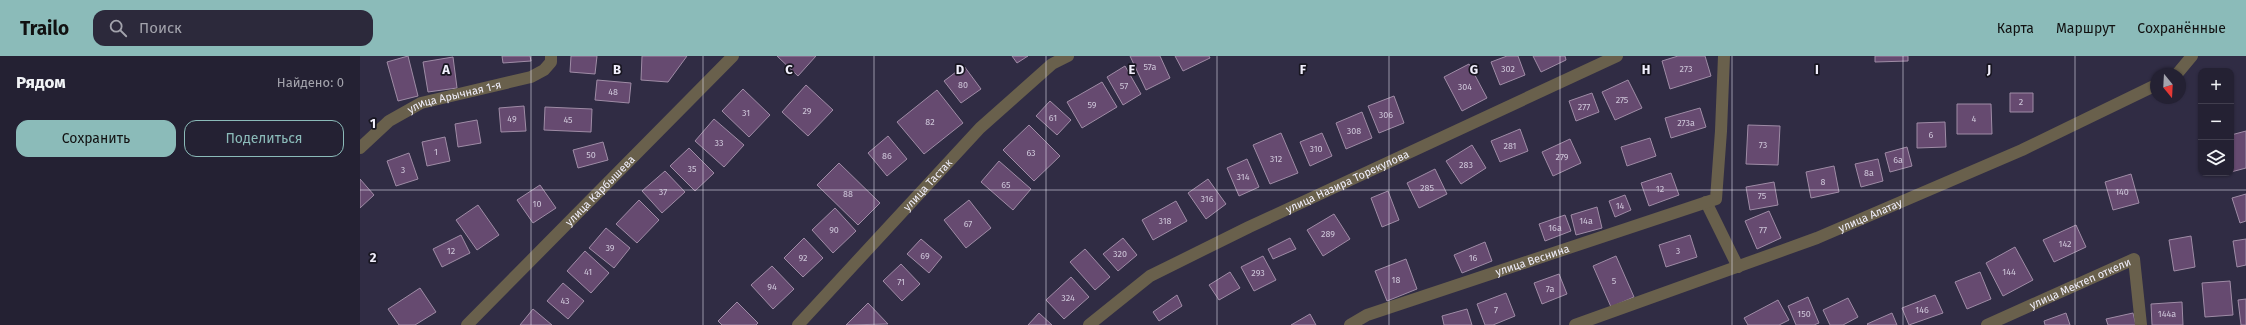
<!DOCTYPE html>
<html lang="ru">
<head>
<meta charset="utf-8">
<style>
	body { margin:0; font-family:"Fira Sans",sans-serif; background:#2c293b; color:#f1f3f6 }
	.controls { position:absolute; right:12px; top:12px; display:grid; overflow:hidden; border-radius:8px; box-shadow:0 1px 3px #0004 }
	.controls button { width:36px; height:36px; display:grid; place-items:center; padding:0; border:0; border-bottom:1px solid #413e4e; background:#242133; color:#f1f3f6; font:20px sans-serif }
	.compass { position:absolute; left:1790px; top:12px; width:36px; height:36px; border-radius:50%; background:#242133; box-shadow:0 1px 3px #0004; rotate:162deg }
	.list { margin:0; padding:0; list-style:none }
	h2 { display:flex; justify-content:space-between; align-items:center; height:52px; margin:0; padding:0 16px; font-size:17px }
	h2 small { font-size:13px; font-weight:400; color:#a3a3ac }
	.actions { display:flex; gap:8px; padding:12px 16px }
	.actions a { flex:1; padding:9px 0; border:1px solid #8bbbb9; border-radius:12px; text-align:center; font-size:14px; color:#8bbbb9 }
	.actions .main { background:#8bbbb9; color:#111 }
	.icon { flex:none; width:22px; height:22px; fill:none; stroke:currentColor; stroke-width:2; stroke-linecap:round; stroke-linejoin:round }
	.map { position:relative; flex:none; width:1886px; height:269px; overflow:hidden }
	header { display:flex; align-items:center; gap:24px; box-sizing:border-box; height:56px; padding:0 20px; background:#8bbbb9; color:#111 }
	header strong { font-size:19px }
	nav { display:flex; gap:22px; margin-inline-start:auto; font-size:14px }
	.search { width:280px; height:36px; background:#2c293b; display:flex; align-items:center; gap:10px; box-sizing:border-box; padding:0 14px; border-radius:12px; color:#a3a3ac; font-size:15px }
	main { display:flex }
	aside { flex:1; background:#242133 }
	.map>svg:first-child { display:block }
</style>
</head>
<body>
<header>
<strong>Trailo</strong>
<div class="search"><svg class="icon" aria-label="search" viewBox="0 0 24 24"><circle cx="10" cy="10" r="6"/><path d="M15 15l6 6"/></svg>Поиск</div>
<nav><a>Карта</a><a>Маршрут</a><a>Сохранённые</a></nav>
</header>
<main>
<aside>
<h2>Рядом<small>Найдено: 0</small></h2>
<ul class="list">
</ul>
<div class="actions"><a class="main">Сохранить</a><a>Поделиться</a></div>
</aside>
<div class="map">
<svg width="1886" height="269" viewBox="0 0 1886 269">
	<rect width="100%" height="100%" fill="#302c44"/>
	<path fill="#664a70" stroke="#9f8ca6" d="M48,0L58,40L38,45L27,6Z
		M142,0H170L171,5L143,7Z
		M211,0H237L235,18L210,16Z
		M282,0H327L308,26L281,24Z
		M417,0H456L438,20Z
		M652,0H668L657,7Z
		M770,0H800L810,22L786,34Z
		M815,0H849L850,2L823,15Z
		M1147,0H1158L1165,19L1140,29L1131,6Z
		M1173,0H1205L1206,4L1181,16Z
		M1318,0H1345L1351,20L1310,33L1302,5Z
		M1515,0H1548V5L1515,6Z
		M93,1L97,32L68,36L63,6Z
		M1109,8L1127,42L1102,55L1084,21Z
		M604,10L621,33L601,47L584,25Z
		M765,10L781,38L763,49L747,21Z
		M237,24L271,27L269,47L235,44Z
		M1268,24L1282,52L1255,64L1242,36Z
		M742,26L757,51L722,72L707,46Z
		M446,29L473,54L448,80L422,56Z
		M383,33L410,59L389,81L362,55Z
		M577,34L603,67L564,98L537,66Z
		M1232,37L1239,56L1216,65L1209,45Z
		M1650,37H1673V56H1650Z
		M1034,40L1044,67L1019,77L1008,50Z
		M690,45L711,64L697,79L676,60Z
		M1597,48H1631L1632,78H1597Z
		M164,50L166,75L141,76L139,52Z
		M185,51L232,53L231,76L184,74Z
		M1340,52L1346,71L1311,82L1305,62Z
		M1002,56L1012,82L986,93L976,67Z
		M354,63L384,89L364,111L335,85Z
		M117,64L121,87L98,91L95,68Z
		M1585,66L1586,91L1557,92V67Z
		M669,69L700,100L674,125L643,94Z
		M1388,69L1420,70L1418,109L1386,108Z
		M1160,73L1168,95L1140,106L1131,85Z
		M1886,75V112L1871,116V79Z
		M921,77L938,117L910,128L893,89Z
		M962,77L972,100L950,110L940,86Z
		M528,80L547,103L527,120L508,97Z
		M85,81L90,105L67,110L62,86Z
		M1290,82L1296,100L1267,110L1261,91Z
		M1210,83L1221,107L1193,120L1182,96Z
		M243,86L248,104L218,112L213,94Z
		M1112,89L1126,112L1101,128L1086,105Z
		M1547,91L1552,110L1530,116L1525,97Z
		M329,92L354,117L335,135L310,110Z
		M49,97L58,123L36,130L27,105Z
		M887,103L899,131L879,140L867,112Z
		M1518,103L1523,125L1501,131L1495,108Z
		M639,105L671,133L653,154L621,126Z
		M479,107L520,147L498,169L457,129Z
		M1474,110L1479,136L1451,142L1446,116Z
		M1075,113L1087,138L1059,152L1047,127Z
		M305,115L325,136L302,157L282,135Z
		M1311,117L1319,139L1289,150L1281,127Z
		M1771,118L1779,147L1753,154L1745,126Z
		M0,123L14,139L0,152Z
		M848,123L866,148L846,163L828,137Z
		M1414,126L1418,149L1390,154L1386,131Z
		M180,129L196,152L173,167L157,144Z
		M1028,135L1039,164L1022,171L1011,142Z
		M1886,138V165L1880,167L1872,142Z
		M1265,139L1271,154L1255,161L1249,145Z
		M279,144L299,164L277,187L256,168Z
		M609,144L631,172L606,192L584,164Z
		M816,145L827,165L793,184L782,164Z
		M118,149L139,179L117,194L96,164Z
		M1237,151L1242,172L1216,179L1211,159Z
		M475,152L496,175L473,197L452,174Z
		M1409,155L1421,182L1397,193L1385,165Z
		M974,158L990,183L963,200L947,174Z
		M1205,159L1211,175L1185,185L1179,168Z
		M1716,169L1726,191L1694,206L1683,184Z
		M246,172L270,192L254,212L229,192Z
		M101,179L110,197L82,211L73,193Z
		M1330,179L1337,201L1306,211L1299,189Z
		M1831,180L1835,211L1814,215L1809,184Z
		M444,182L463,202L443,221L424,202Z
		M763,182L777,199L758,215L743,198Z
		M930,182L936,193L913,203L908,193Z
		M561,183L582,201L569,217L547,198Z
		M1886,183V209L1877,211L1873,185Z
		M1125,186L1132,205L1102,217L1094,199Z
		M1655,191L1673,224L1643,240L1626,207Z
		M725,193L750,221L735,234L710,206Z
		M225,195L249,217L231,237L207,215Z
		M903,200L916,224L894,235L881,211Z
		M1256,200L1274,241L1251,251L1233,210Z
		M1046,203L1057,233L1027,245L1015,215Z
		M541,208L560,228L542,245L523,225Z
		M412,210L434,233L413,253L391,229Z
		M870,216L880,232L859,244L849,229Z
		M1620,216L1631,243L1607,253L1595,226Z
		M1199,218L1207,238L1182,248L1174,227Z
		M711,221L729,241L704,263L686,244Z
		M1870,225L1873,259L1845,261L1842,227Z
		M203,227L224,245L208,263L187,245Z
		M60,232L76,256L55,269H39L28,253Z
		M1146,237L1155,260L1133,269H1125L1117,248Z
		M817,239L822,250L799,265L793,256Z
		M1575,239L1583,257L1549,269L1542,252Z
		M1448,241L1459,267L1454,269H1436L1428,250Z
		M1488,242L1498,261L1483,269H1470L1463,254Z
		M1886,243V269H1881L1878,244Z
		M1418,244L1429,264L1419,269H1388L1384,262Z
		M377,246L398,267L396,269H362L358,265Z
		M1822,246L1823,269H1792L1791,248Z
		M508,247L528,268L486,269Z
		M173,253L192,269H160Z
		M1107,253L1112,269H1084L1082,260Z
		M679,257L692,269H668Z
		M1532,257L1537,269H1508L1507,268Z
		M1706,257L1710,269H1685L1684,265Z
		M1773,257L1776,269H1748L1746,263Z
		M950,258L956,269H931Z"/>
	<g fill="none" stroke-linecap="round" stroke-linejoin="round">
		<g stroke="#69604c" stroke-width="12">
			<path d="M1817,18L1832,0"/>
			<path id="s1" d="M0,92L29,65L61,47L171,21L184,14L191,6V0"/>
			<path d="M1346,146L1378,211"/>
			<path id="s2" d="M107,269L373,0"/>
			<path id="s3" d="M438,269L620,72L692,8L708,0"/>
			<path id="s4" d="M729,269L790,220L889,171L1257,0"/>
			<path id="s5" d="M990,269L1007,259L1356,143L1361,75L1364,0"/>
			<path id="s6" d="M1215,269L1457,182L1662,94L1796,29"/>
			<path id="s7" d="M1627,269L1774,203L1781,269"/>
		</g>
	</g>
	<path fill="none" stroke="#f1effc" stroke-width="1" stroke-opacity="0.55" d="M171,0V269M343,0V269M514,0V269M686,0V269M857,0V269M1029,0V269M1200,0V269M1372,0V269M1543,0V269M1715,0V269M0,134H1886"/>
	<g text-anchor="middle" dominant-baseline="central" stroke-width="3.5" stroke-linejoin="round" paint-order="stroke">
		<g font-size="9" fill="#cec6d9">
			<text x="790" y="11">57а</text>
			<text x="1148" y="13">302</text>
			<text x="1326" y="13">273</text>
			<text x="603" y="29">80</text>
			<text x="764" y="30">57</text>
			<text x="1105" y="31">304</text>
			<text x="253" y="36">48</text>
			<text x="1262" y="44">275</text>
			<text x="1661" y="46">2</text>
			<text x="732" y="49">59</text>
			<text x="1224" y="51">277</text>
			<text x="447" y="55">29</text>
			<text x="386" y="57">31</text>
			<text x="1026" y="59">306</text>
			<text x="693" y="62">61</text>
			<text x="152" y="63">49</text>
			<text x="1614" y="63">4</text>
			<text x="208" y="64">45</text>
			<text x="570" y="66">82</text>
			<text x="1326" y="67">273а</text>
			<text x="994" y="75">308</text>
			<text x="1571" y="79">6</text>
			<text x="359" y="87">33</text>
			<text x="1403" y="89">73</text>
			<text x="1150" y="90">281</text>
			<text x="956" y="93">310</text>
			<text x="76" y="96">1</text>
			<text x="671" y="97">63</text>
			<text x="231" y="99">50</text>
			<text x="527" y="100">86</text>
			<text x="1202" y="101">279</text>
			<text x="916" y="103">312</text>
			<text x="1538" y="104">6а</text>
			<text x="1106" y="109">283</text>
			<text x="332" y="113">35</text>
			<text x="43" y="114">3</text>
			<text x="1509" y="117">8а</text>
			<text x="883" y="121">314</text>
			<text x="1463" y="126">8</text>
			<text x="646" y="129">65</text>
			<text x="1067" y="132">285</text>
			<text x="1300" y="133">12</text>
			<text x="303" y="136">37</text>
			<text x="1762" y="136">140</text>
			<text x="488" y="138">88</text>
			<text x="1402" y="140">75</text>
			<text x="847" y="143">316</text>
			<text x="177" y="148">10</text>
			<text x="1260" y="150">14</text>
			<text x="805" y="165">318</text>
			<text x="1226" y="165">14а</text>
			<text x="608" y="168">67</text>
			<text x="1195" y="172">16а</text>
			<text x="474" y="174">90</text>
			<text x="1403" y="174">77</text>
			<text x="968" y="178">289</text>
			<text x="1705" y="188">142</text>
			<text x="250" y="192">39</text>
			<text x="91" y="195">12</text>
			<text x="1318" y="195">3</text>
			<text x="760" y="198">320</text>
			<text x="565" y="200">69</text>
			<text x="443" y="202">92</text>
			<text x="1113" y="202">16</text>
			<text x="228" y="216">41</text>
			<text x="1649" y="216">144</text>
			<text x="898" y="217">293</text>
			<text x="1036" y="224">18</text>
			<text x="1254" y="225">5</text>
			<text x="541" y="226">71</text>
			<text x="412" y="231">94</text>
			<text x="1190" y="233">7а</text>
			<text x="708" y="242">324</text>
			<text x="205" y="245">43</text>
			<text x="1136" y="254">7</text>
			<text x="1562" y="254">146</text>
			<text x="1444" y="258">150</text>
			<text x="1807" y="258">144а</text>
		</g>
		<g font-size="11" fill="#f1effc" stroke="#181621">
			<text stroke="none"><textPath href="#s1" startOffset="110">улица Арычная 1-я</textPath></text>
			<text stroke="none"><textPath href="#s4" startOffset="297">улица Назира Торекулова</textPath></text>
			<text stroke="none"><textPath href="#s3" startOffset="191">улица Тастак</textPath></text>
			<text stroke="none"><textPath href="#s2" startOffset="189">улица Карбышева</textPath></text>
			<text stroke="none"><textPath href="#s6" startOffset="315">улица Алатау</textPath></text>
			<text stroke="none"><textPath href="#s5" startOffset="194">улица Веснина</textPath></text>
			<text stroke="none"><textPath href="#s7" startOffset="102">улица Мектеп откели</textPath></text>
		</g>
	</g>
	<g font-size="13" text-anchor="middle" font-weight="bold" fill="#f1effc" stroke="#181621" stroke-width="3.5" stroke-linejoin="round" paint-order="stroke">
		<text x="86" y="18">A</text>
		<text x="257" y="18">B</text>
		<text x="429" y="18">C</text>
		<text x="600" y="18">D</text>
		<text x="772" y="18">E</text>
		<text x="943" y="18">F</text>
		<text x="1114" y="18">G</text>
		<text x="1286" y="18">H</text>
		<text x="1457" y="18">I</text>
		<text x="1629" y="18">J</text>
		<text x="13" y="72">1</text>
		<text x="13" y="206">2</text>
	</g>
</svg>
<div class="controls">
<button>+</button>
<button>−</button>
<button><svg class="icon" aria-label="layers" viewBox="0 0 24 24"><path d="M12 4l9 5-9 5-9-5zM3 14l9 5 9-5"/></svg></button>
</div>
<svg class="compass" viewBox="-18 -18 36 36"><path d="M0-13l5 13h-10z" fill="#e53935"/><path d="M0 13l5-13h-10z" fill="#a3a3ac"/></svg>
</div>
</main>
</body>
</html>
